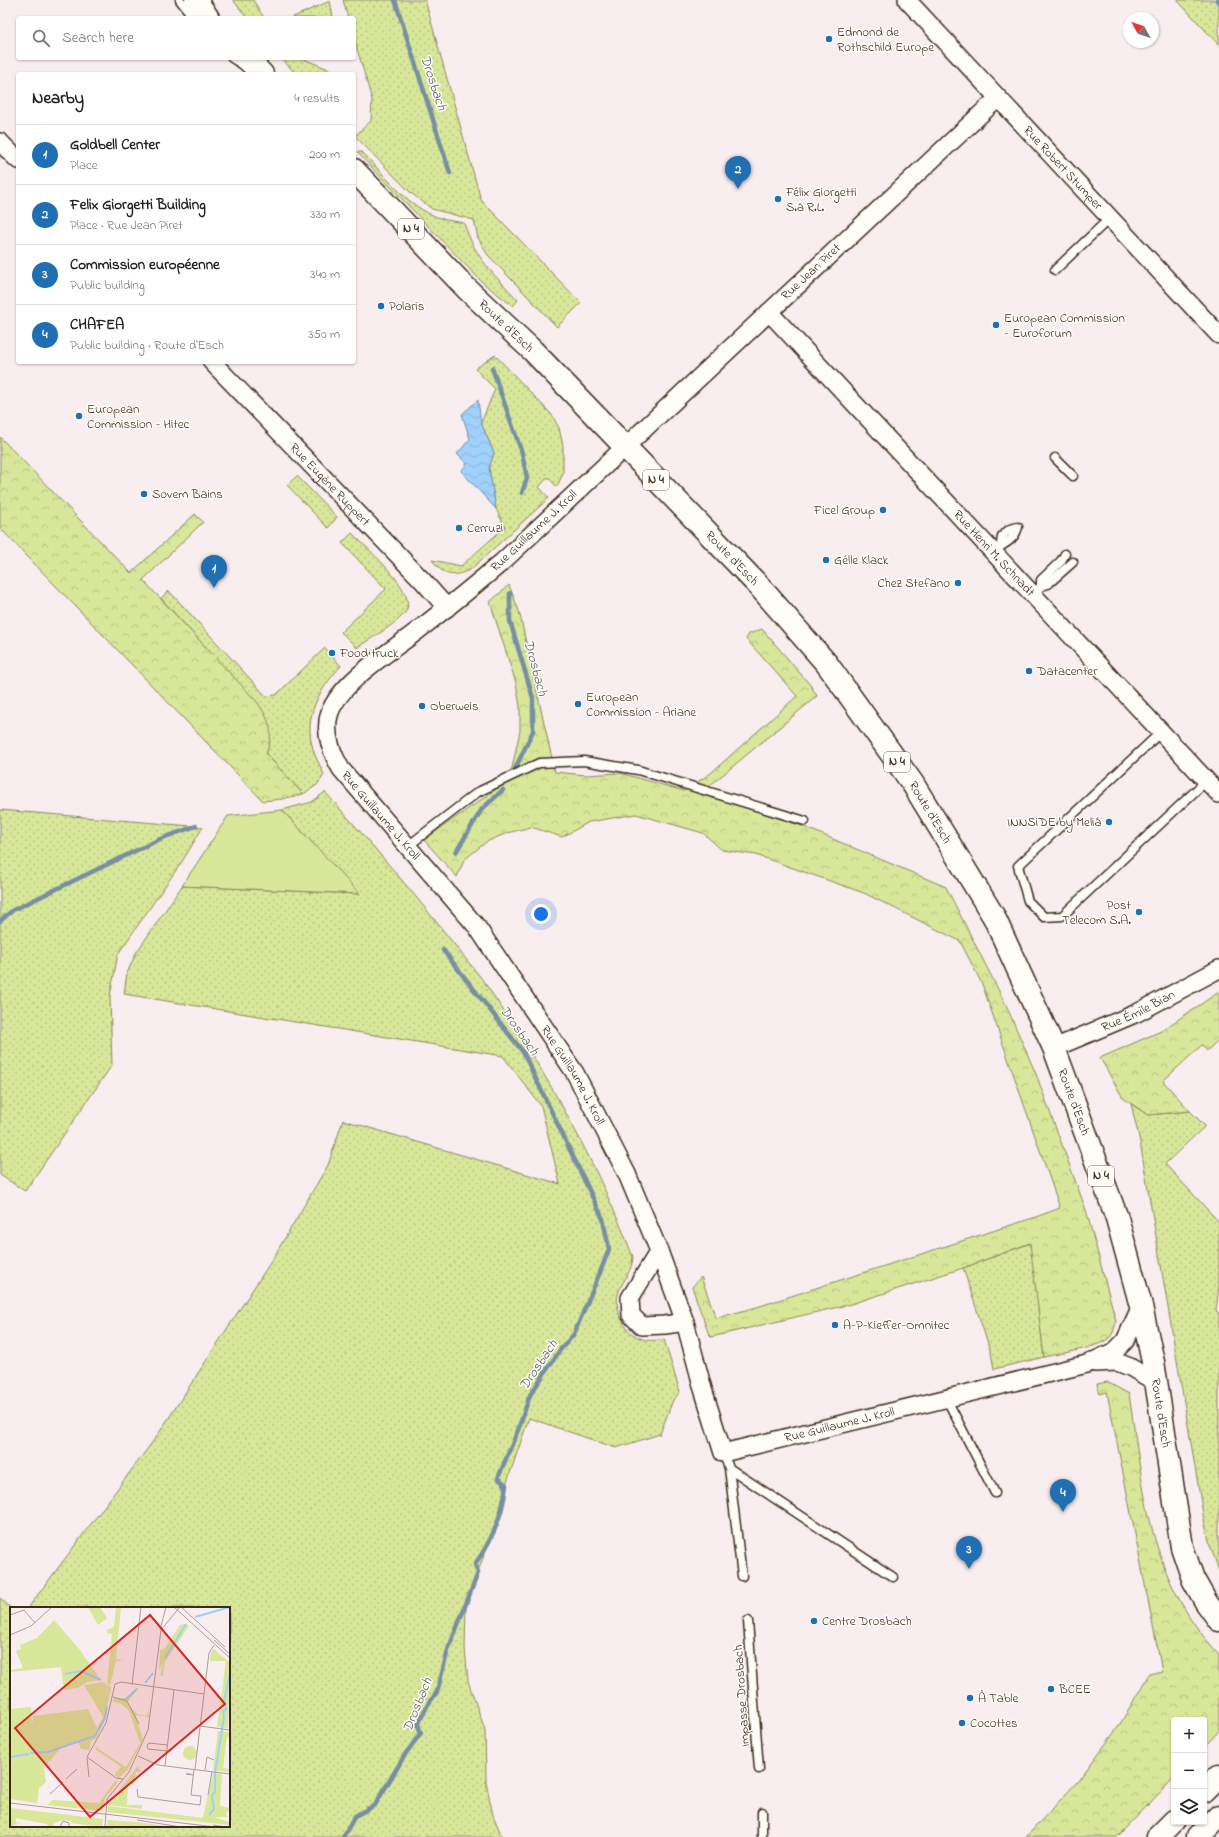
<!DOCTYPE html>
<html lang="en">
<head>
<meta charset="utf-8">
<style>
	body { margin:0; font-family:"Indie Flower",sans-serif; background:#f2f2f2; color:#222 }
	.controls { position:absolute; right:12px; bottom:12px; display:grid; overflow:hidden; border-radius:4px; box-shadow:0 1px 3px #0004 }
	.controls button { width:36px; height:36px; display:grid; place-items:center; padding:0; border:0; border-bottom:1px solid #e0e0e0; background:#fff; color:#222; font:20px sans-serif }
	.compass { position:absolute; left:1123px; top:12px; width:36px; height:36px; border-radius:50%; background:#fff; box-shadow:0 1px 3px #0004; rotate:310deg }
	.you { position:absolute; left:541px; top:914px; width:14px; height:14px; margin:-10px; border:3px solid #fff; border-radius:50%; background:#1a73e8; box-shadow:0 0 0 6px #1a73e833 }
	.badge { display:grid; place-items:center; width:26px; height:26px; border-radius:50%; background:#1f6fb2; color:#fff; font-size:13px; font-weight:700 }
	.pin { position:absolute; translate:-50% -33px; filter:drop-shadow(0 1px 2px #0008) }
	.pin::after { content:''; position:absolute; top:21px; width:14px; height:12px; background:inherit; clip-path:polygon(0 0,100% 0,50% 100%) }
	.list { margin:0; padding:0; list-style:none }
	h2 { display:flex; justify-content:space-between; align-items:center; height:52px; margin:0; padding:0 16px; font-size:17px }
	h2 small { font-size:13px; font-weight:400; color:#767676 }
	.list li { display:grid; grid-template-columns:26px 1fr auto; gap:12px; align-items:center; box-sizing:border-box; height:60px; padding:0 16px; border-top:1px solid #e0e0e0 }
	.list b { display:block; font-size:15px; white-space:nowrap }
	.list p { margin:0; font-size:13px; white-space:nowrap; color:#767676 }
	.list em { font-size:13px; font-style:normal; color:#767676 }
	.icon { flex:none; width:22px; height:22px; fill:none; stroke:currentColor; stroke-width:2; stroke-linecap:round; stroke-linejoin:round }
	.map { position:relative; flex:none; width:1219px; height:1837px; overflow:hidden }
	.search { position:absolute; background:#fff; box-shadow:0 1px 3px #0004; left:16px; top:16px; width:340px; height:44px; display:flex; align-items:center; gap:10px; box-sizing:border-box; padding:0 14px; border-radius:4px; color:#767676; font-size:15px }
	.panel { position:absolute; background:#fff; box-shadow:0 1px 3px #0004; left:16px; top:72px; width:340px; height:292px; border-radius:4px }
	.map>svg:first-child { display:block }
</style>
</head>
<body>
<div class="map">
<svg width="1219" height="1837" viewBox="0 0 1219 1837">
	<defs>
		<pattern id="grass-dots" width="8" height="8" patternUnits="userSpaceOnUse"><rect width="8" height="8" fill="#d8e79a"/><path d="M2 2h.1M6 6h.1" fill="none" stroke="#bac684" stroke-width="1.8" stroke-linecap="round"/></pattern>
		<pattern id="forest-crowns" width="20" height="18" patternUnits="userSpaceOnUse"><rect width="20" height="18" fill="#d8e79a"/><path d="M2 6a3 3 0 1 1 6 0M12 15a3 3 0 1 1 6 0" fill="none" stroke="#bac684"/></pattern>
		<pattern id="water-waves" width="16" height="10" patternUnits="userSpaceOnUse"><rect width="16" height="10" fill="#a0d1fc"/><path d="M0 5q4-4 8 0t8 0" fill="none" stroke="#8bb4d8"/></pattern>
	</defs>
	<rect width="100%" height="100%" fill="#f8edef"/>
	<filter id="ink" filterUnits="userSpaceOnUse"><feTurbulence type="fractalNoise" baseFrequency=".025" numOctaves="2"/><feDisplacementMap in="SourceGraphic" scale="8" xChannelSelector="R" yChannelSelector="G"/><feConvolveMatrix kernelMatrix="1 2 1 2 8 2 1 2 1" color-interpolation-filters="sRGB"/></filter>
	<g filter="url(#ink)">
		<path fill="url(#grass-dots)" stroke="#8a885c" d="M233,0H253L264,18H247Z
			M343,0H425L481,200L581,303L557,327L488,255L478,238L474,220L432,209L411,193L355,136L371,121L372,100L354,38V18H348Z
			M1177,0H1219V45Z
			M330,1L333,18H291Z
			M281,58H301L341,74H296Z
			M357,152H362C384,174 408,208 440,218C447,221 456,221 464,223C476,260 493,273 518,300L513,306L483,283Z
			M495,355L552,415L559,428L563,446V473L557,487L548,477L539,487L549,498L470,570C450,578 445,576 432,560L461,566L505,527L496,509L489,468L494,453L481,423L495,389L475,369Z
			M297,476L337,517L328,528L287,485Z
			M352,533C365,547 418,591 406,611C398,624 370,638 357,648L341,632L386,589L342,543Z
			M169,591L266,696L276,695L325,648L341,666C319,690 303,716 313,749C315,758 321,766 324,775L317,785L303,794L266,754C272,737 271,730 264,713L161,598Z
			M325,792C370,842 413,892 454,944C466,960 480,975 491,992C548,1075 597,1163 633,1257C632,1271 624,1279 619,1291C613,1307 623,1332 640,1338C647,1341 656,1341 664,1339L680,1392L673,1400L660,1434L616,1448L529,1418L506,1485L504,1502L466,1603L465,1648L468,1681L485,1730L486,1782L493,1815L502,1837H0V1598L11,1608V1826H229V1608H28L157,1436L272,1260L328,1165L343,1120L560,1184L541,1106L503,1056L124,994L127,973L136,953L182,886L359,894L282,810L312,802Z
			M0,810L203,827L183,860L118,954L110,996L112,1065L25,1191L0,1175Z
			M1131,1104L1148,1115L1190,1111L1205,1126L1165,1164L1219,1222V1286L1216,1311L1219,1313V1571L1210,1545L1204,1520L1140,1142Z
			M1031,1243L1044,1357L994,1369L991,1353L963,1268Z"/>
		<path fill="url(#forest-crowns)" stroke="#8a885c" d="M0,437L131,573L195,514L203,522L143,580L258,703C271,723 274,732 266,754L303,794L282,799L263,801L0,528Z
			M509,585L519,611L555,772L586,775L620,773L684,791L711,773L797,696L746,639L749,634L762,629L811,686L817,696L701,793L802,826L946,887L1006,1005L1036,1074L1086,1210L1116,1321C1115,1327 1114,1333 1109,1338C1096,1349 1061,1353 1044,1357L1030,1243L963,1268L851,1304L711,1337L709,1335L692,1287L701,1277L716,1318L757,1307L1033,1218L1060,1208L982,984L960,941L864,893L756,855L722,850L703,833L636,814L589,822L562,837L531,827L507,833L486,842L464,860L457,877L424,840L502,785L512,768L520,731V706L516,683L490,602Z
			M1219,992V1039L1207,1051L1202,1045L1163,1081L1190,1111L1148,1115L1123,1098L1100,1058L1161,1031Z
			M1107,1382L1129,1394C1144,1491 1148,1579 1219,1654V1731L1204,1747V1720H1174V1778L1117,1837H1026L1078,1781L1119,1726L1149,1674L1162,1671L1107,1392L1100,1394L1097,1384Z"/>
		<path fill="#d8e79a" stroke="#8a885c" d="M282,810L360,894L182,886L228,816Z"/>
		<path fill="url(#water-waves)" stroke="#788ea3" d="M478,400L481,423L494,453L489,468L496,509L461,471L467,464L457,454L470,439L462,414Z"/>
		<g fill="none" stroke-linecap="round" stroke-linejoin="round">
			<path stroke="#788ea3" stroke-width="4.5" d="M395,0L450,173
				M1217,0L1219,2
				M492,368L522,453L527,478L522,493
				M510,593V621L533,698V731L515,769
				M456,852L482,809L503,790
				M0,921L13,910L160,839L196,826
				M343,1837L355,1816L375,1805L406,1753L421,1733L418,1725L427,1706L437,1692L448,1650L478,1573L475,1564C492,1541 503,1513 506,1485L498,1478L518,1430L530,1395L560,1350L574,1334L601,1270L609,1249L603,1219L523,1052L443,950"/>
			<g stroke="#3b2a1e" stroke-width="11">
				<path id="service" d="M180,0L194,18
					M232,58L245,66
					M1055,270L1110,218
					M1055,458L1073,476
					M993,552C1003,543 1014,542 1018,527L1010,529L1002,536L1001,544
					M1041,586V580L1061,561L1065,554
					M1033,595L1041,586L1048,584L1073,562
					M1161,732L1018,866L1028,901L1044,917L1062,916L1206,781
					M408,846L478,792L539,763L584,761L638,770L805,821
					M946,1398L995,1493
					M723,1453L729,1468L742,1576
					M729,1468L893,1577
					M748,1621L759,1769
					M762,1812V1837"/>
			</g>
			<g stroke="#3b2a1e" stroke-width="20">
				<g id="minor">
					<path id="s1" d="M907,0L1219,335"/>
					<path id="s2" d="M998,98L501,563C475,585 448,607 421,628C395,649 342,680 330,712C323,732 331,752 341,769L477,927L575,1073L627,1174L659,1251L685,1322L703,1389L723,1453L1087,1364L1115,1351L1125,1341L1141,1306"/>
					<path d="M0,142L18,160"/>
					<path id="s3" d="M769,312L1219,794"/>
					<path id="s4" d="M212,362L423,581L447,608"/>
					<path id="s5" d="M1054,1048L1137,1013L1219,969"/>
					<path d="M659,1251L630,1298L631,1315L642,1326L665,1325L685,1322"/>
					<path d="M1095,1363L1117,1362L1130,1367L1157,1383"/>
				</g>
			</g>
			<g stroke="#3b2a1e" stroke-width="25">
				<g id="primary">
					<path d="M196,0L208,18"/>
					<path d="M246,58L262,74"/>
					<path id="s6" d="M354,170L467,289L533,351L759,586L827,664L913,784L994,917L1054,1048L1117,1218L1141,1306L1153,1362L1182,1547L1193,1579L1206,1602L1219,1620"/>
				</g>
			</g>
			<g stroke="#3b2a1e" stroke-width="25">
				<path id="motorway" d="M1204,1791L1219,1776
					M1158,1837L1174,1821
					M1198,1837L1219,1816"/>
			</g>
			<use href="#service" stroke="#fdfcf7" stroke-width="8"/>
			<use href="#minor" stroke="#fdfcf7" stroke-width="17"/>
			<use href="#primary" stroke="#fdfcf7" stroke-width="22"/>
			<use href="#motorway" stroke="#fdfcf7" stroke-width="22"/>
		</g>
	</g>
	<g fill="#1f6fb2" stroke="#fdfcf7" stroke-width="1.5">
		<circle cx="829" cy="39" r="4"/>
		<circle cx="778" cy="199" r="4"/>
		<circle cx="381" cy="306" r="4"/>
		<circle cx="996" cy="325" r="4"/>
		<circle cx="79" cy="416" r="4"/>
		<circle cx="144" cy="494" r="4"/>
		<circle cx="883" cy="510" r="4"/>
		<circle cx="459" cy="528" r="4"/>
		<circle cx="826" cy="560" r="4"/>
		<circle cx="958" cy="583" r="4"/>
		<circle cx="332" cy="653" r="4"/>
		<circle cx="1029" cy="671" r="4"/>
		<circle cx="578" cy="704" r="4"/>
		<circle cx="422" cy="706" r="4"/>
		<circle cx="1109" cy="822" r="4"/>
		<circle cx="1139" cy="912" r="4"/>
		<circle cx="835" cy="1325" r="4"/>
		<circle cx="814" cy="1621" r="4"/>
		<circle cx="1051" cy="1689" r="4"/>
		<circle cx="970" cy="1698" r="4"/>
		<circle cx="962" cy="1723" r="4"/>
	</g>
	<g text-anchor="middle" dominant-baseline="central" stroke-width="3" stroke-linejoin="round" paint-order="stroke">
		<g fill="#fdfcf7" stroke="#75695f" stroke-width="1">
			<rect x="398" y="219" width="26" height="20" rx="3"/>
			<rect x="643" y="470" width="26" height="20" rx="3"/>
			<rect x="884" y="752" width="26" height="20" rx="3"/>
			<rect x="1088" y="1166" width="26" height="20" rx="3"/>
		</g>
		<g font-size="12" font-weight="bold" fill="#3b2a1e">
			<text x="411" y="229">N 4</text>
			<text x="656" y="480">N 4</text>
			<text x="897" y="762">N 4</text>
			<text x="1101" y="1176">N 4</text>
		</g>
		<g font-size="13" fill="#3b2a1e" stroke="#fdfcf7" text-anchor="start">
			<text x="837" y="32">Edmond de<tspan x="837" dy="15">Rothschild Europe</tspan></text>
			<text x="786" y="192">Félix Giorgetti<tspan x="786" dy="15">S.à R.L.</tspan></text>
			<text x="389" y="306">Polaris</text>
			<text x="1004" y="318">European Commission<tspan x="1004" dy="15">- Euroforum</tspan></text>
			<text x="87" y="409">European<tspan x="87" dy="15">Commission - Hitec</tspan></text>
			<text x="152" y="494">Sovem Bains</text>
			<text x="875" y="510" text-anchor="end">Ficel Group</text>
			<text x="467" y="528">Cerruzi</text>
			<text x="834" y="560">Gélle Klack</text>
			<text x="950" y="583" text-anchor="end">Chez Stefano</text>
			<text x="340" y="653">Food truck</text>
			<text x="1037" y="671">Datacenter</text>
			<text x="586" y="697">European<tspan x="586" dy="15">Commission - Ariane</tspan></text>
			<text x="430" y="706">Oberweis</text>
			<text x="1101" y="822" text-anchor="end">INNSiDE by Meliá</text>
			<text x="1131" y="905" text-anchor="end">Post<tspan x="1131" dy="15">Telecom S.A.</tspan></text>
			<text x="843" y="1325">A-P-Kieffer-Omnitec</text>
			<text x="822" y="1621">Centre Drosbach</text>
			<text x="1059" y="1689">BCEE</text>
			<text x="978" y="1698">À Table</text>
			<text x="970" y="1723">Cocottes</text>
		</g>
		<g font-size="13" fill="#3b2a1e" stroke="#fdfcf7">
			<text stroke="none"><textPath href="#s1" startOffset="229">Rue Robert Stumper</textPath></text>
			<text transform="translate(811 272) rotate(-43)">Rue Jean Piret</text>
			<text stroke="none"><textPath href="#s6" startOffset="218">Route d'Esch</textPath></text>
			<text stroke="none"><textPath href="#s4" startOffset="170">Rue Eugène Ruppert</textPath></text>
			<text transform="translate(534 531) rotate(-43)">Rue Guillaume J. Kroll</text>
			<text stroke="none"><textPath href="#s3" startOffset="330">Rue Henri M. Schnadt</textPath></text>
			<text stroke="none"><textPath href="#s6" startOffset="542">Route d'Esch</textPath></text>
			<text stroke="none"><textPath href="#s6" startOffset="865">Route d'Esch</textPath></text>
			<text stroke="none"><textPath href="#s2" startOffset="1030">Rue Guillaume J. Kroll</textPath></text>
			<text stroke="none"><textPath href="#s5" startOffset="92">Rue Émile Bian</textPath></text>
			<text stroke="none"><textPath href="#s2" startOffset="1354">Rue Guillaume J. Kroll</textPath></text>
			<text stroke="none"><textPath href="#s6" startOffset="1189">Route d'Esch</textPath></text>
			<text stroke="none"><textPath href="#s6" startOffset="1513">Route d'Esch</textPath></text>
			<text stroke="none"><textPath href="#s2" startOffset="1882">Rue Guillaume J. Kroll</textPath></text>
			<text transform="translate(742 1696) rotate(-94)">Impasse Drosbach</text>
		</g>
		<g font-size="14" font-style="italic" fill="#595c61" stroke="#fdfcf7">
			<text transform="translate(433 83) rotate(72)">Drosbach</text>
			<text transform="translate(535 668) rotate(75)">Drosbach</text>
			<text transform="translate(519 1031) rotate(55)">Drosbach</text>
			<text transform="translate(539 1365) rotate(-56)">Drosbach</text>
			<text transform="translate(418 1705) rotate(-68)">Drosbach</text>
		</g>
	</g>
	<g transform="translate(10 1607)">
		<rect width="220" height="220" fill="#f8edef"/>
		<path d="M78,0H90L97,11L88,18ZM44,13L70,43L91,73L77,75L68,81L54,83L51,60L0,65V63L13,61L6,44L11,42L10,38L27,31ZM175,17L179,19L155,55L153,69H150L153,56L149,64L150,43L155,41L170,18ZM204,42L220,56L218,121L207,120L216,54H200L201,45ZM86,76L96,89L97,78L101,80L94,115L86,132L81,134L79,143L71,142L68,134L51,141L34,160L36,175L29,181L27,196L0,192V102L21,100L22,117L23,109L78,102L87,121L93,110L74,78ZM208,124L220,125V130H217L213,161L220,162V165L203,163ZM173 146a7 7 0 1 1 14 0a7 7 0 1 1-14 0ZM128,159L131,165H126L124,177L118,178L117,198H132V202L98,198ZM203,166L212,167L210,199L220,201L216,207L218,210H204L219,215L220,218L97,205L98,199L193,211ZM0,201L93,212L92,220L61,216V214L53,213L44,216L43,220H38L37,217L5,211L7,217L14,215L0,220ZM97,213L127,215L163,220H97Z" fill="#d8e79a"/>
		<path d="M106,0H111L106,52L114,54H106L100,79L97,76L102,27L97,26V23L104,20ZM126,81H128L117,96L127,107L137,109L139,102V110L125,108L133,132L118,162L109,171L104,168L111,160L85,142L89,138L87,141L116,160L130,136L119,104L110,96L103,95L104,91H118ZM106,173L107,176L95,191L93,204L0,194L38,198L42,193L89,196Z" fill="#d8e79a"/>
		<path d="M94,75L97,78L96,89L86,76Z" fill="#d8e79a"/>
		<path fill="none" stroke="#a0d1fc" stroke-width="2" d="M185,10L220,0M155,51L176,17M55,67L71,64L91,73M135,76L143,66M115,93L127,82M20,146L38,145L85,129L95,111L97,99M0,150L19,147M199,208L204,202L202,189L205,185V166L214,110L213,104L216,102L214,94L220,67"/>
		<path fill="none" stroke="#ac9f9b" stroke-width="1" d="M164,0L220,51M171,0L215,40M0,8L14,3L25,16M150,23L156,0M0,28L21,19L42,0M204,33L220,47M122,78L131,0M103,90L117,94L129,117M190,119L220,123M157,144L138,142L137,139L139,136L157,138M128,149L148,158L220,167M77,151L79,170M155,159L164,83M185,162L199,46L204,38M195,163L197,150L204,153M181,167H176L183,168M56,172L67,162M113,172L106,171L77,150L96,116L105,77L111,75L194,87M127,182L128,190L190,198L191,189L181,188L184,162M40,187L53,175M198,188L202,164M0,196L206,220M127,213L171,220M203,218L216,220M50,220L53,214L59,216V220M95,220L97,192L119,165L138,123L151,23L169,1"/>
		<path fill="#d62828" fill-opacity="0.15" stroke="#d62828" stroke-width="2" d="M140,8L215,97L80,210L5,121Z"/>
		<rect width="220" height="220" fill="none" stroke="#3b2a1e" stroke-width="2"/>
	</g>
</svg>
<div class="controls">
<button>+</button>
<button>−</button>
<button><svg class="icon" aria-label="layers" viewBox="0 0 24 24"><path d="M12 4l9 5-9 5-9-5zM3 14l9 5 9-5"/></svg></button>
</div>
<svg class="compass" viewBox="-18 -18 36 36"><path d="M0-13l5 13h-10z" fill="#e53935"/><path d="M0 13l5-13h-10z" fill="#767676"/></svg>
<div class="you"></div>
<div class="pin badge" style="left:214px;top:588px">1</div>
<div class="pin badge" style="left:738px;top:189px">2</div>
<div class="pin badge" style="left:969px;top:1569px">3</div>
<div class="pin badge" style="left:1063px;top:1512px">4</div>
<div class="search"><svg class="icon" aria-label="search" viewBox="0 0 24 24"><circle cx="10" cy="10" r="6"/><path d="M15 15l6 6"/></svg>Search here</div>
<section class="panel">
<h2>Nearby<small>4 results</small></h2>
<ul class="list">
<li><span class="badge">1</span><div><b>Goldbell Center</b><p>Place</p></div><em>200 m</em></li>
<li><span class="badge">2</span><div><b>Felix Giorgetti Building</b><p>Place · Rue Jean Piret</p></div><em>330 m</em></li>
<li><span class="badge">3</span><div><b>Commission européenne</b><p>Public building</p></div><em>340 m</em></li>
<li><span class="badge">4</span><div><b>CHAFEA</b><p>Public building · Route d'Esch</p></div><em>350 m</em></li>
</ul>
</section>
</div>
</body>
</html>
